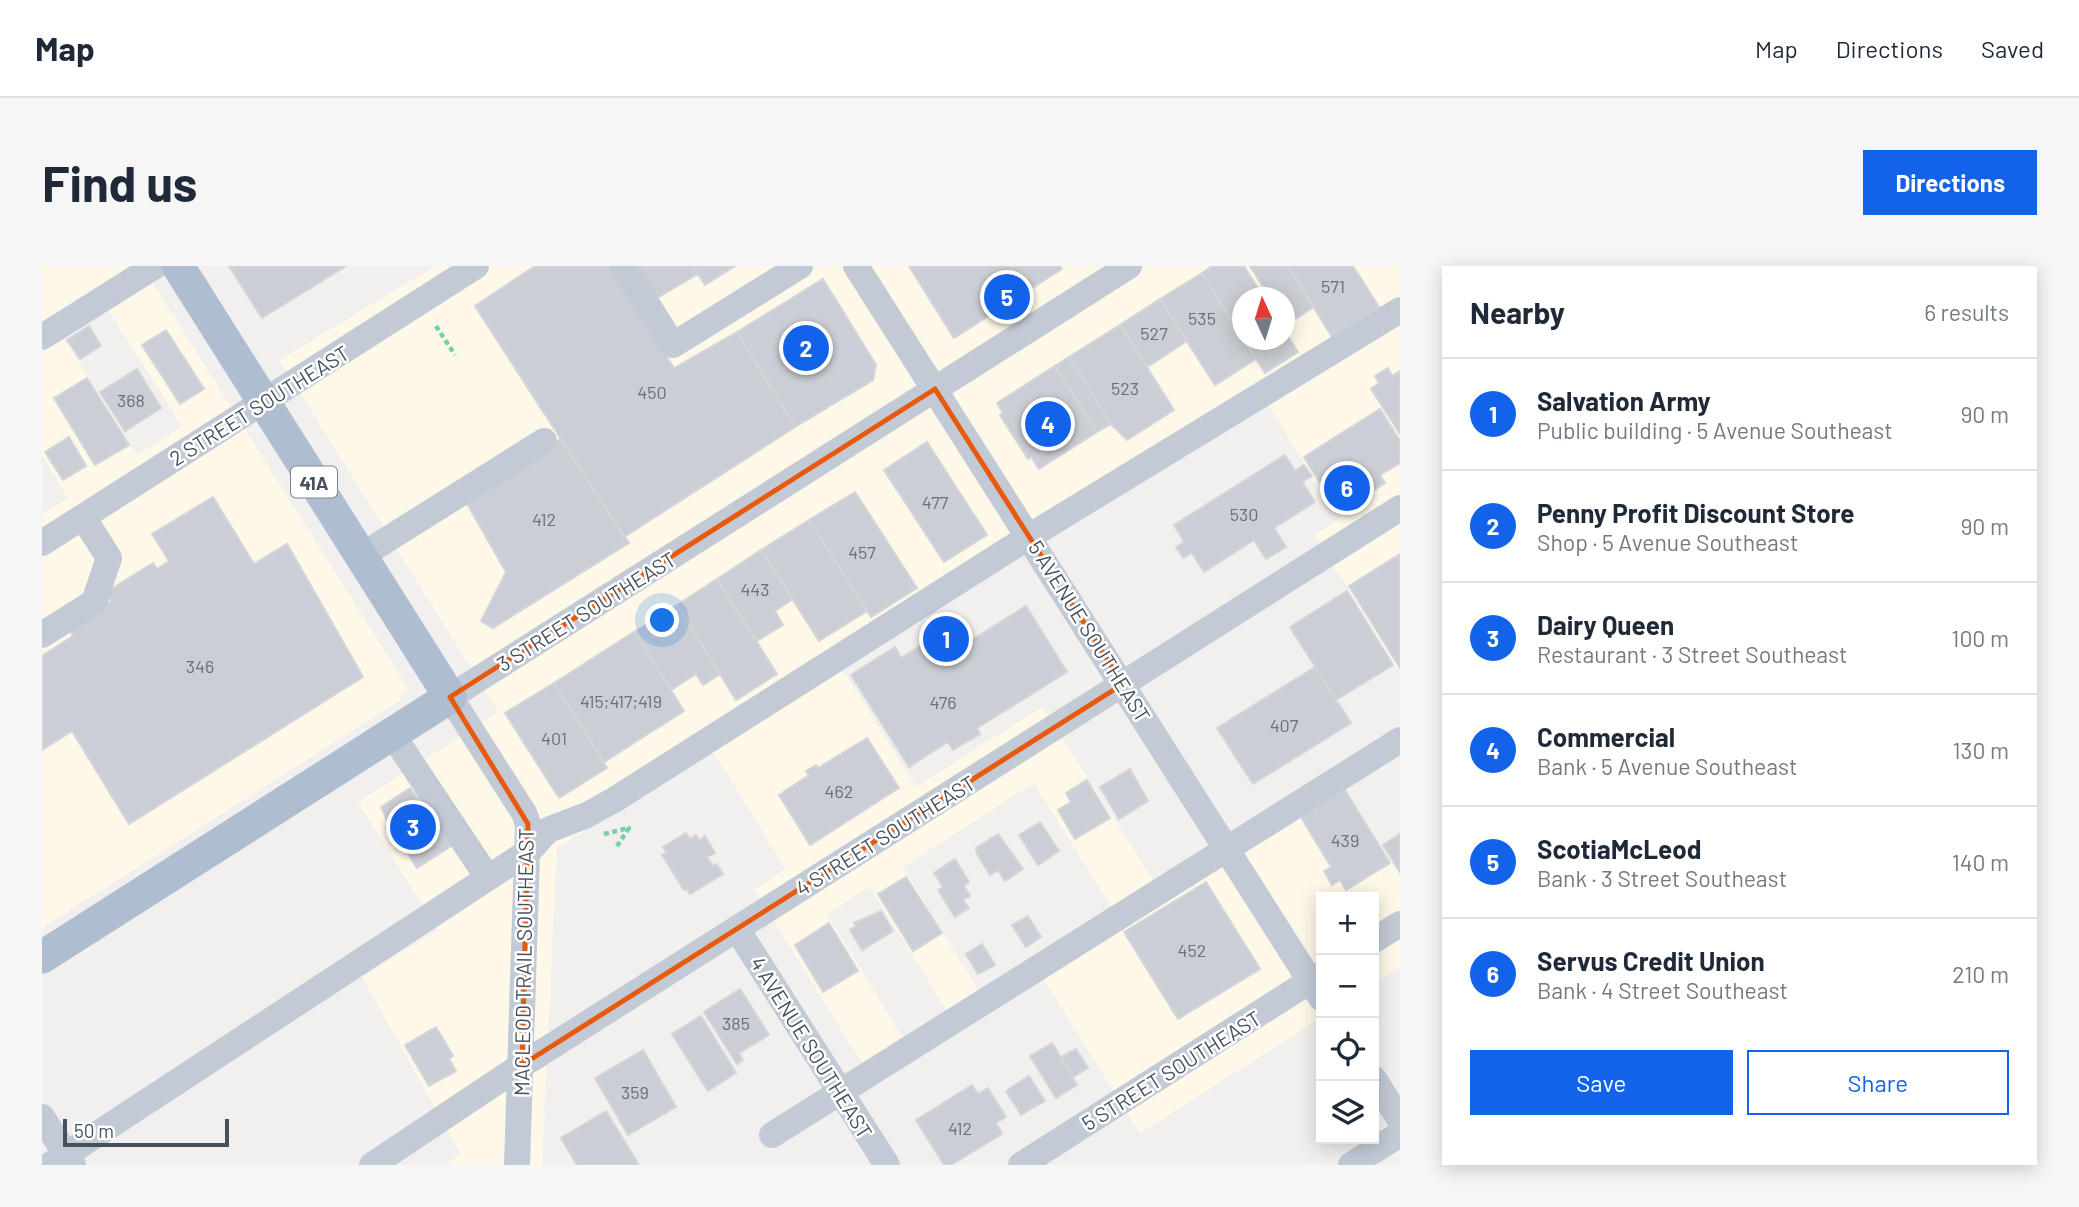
<!DOCTYPE html>
<html lang="en">
<head>
<meta charset="utf-8">
<style>
	body { margin:0; font-family:Barlow,sans-serif; background:#f6f6f7; color:#1f2937 }
	.controls { position:absolute; right:21px; bottom:21px; display:grid; overflow:hidden; border-radius:0px; box-shadow:0 4px 18px #0003 }
	.controls button { width:63px; height:63px; display:grid; place-items:center; padding:0; border:0; border-bottom:2px solid #e0e1e3; background:#fff; color:#1f2937; font:35px sans-serif }
	.compass { position:absolute; left:1190px; top:21px; width:63px; height:63px; border-radius:50%; background:#fff; box-shadow:0 4px 18px #0003; rotate:356deg }
	.scale { position:absolute; left:21px; bottom:18px; width:166px; box-sizing:border-box; padding-left:7px; border:4px solid #46515d; border-top:0; font-size:19px; line-height:24px; white-space:nowrap; color:#46515d; -webkit-text-stroke:5px #fff; paint-order:stroke }
	.you { position:absolute; left:621px; top:355px; width:24px; height:24px; margin:-18px; border:5px solid #fff; border-radius:50%; background:#1a73e8; box-shadow:0 0 0 10px #1a73e833 }
	.badge { display:grid; place-items:center; width:46px; height:46px; border-radius:50%; background:#1263e9; color:#fff; font-size:23px; font-weight:700 }
	.pin { position:absolute; translate:-50% -50%; border:4px solid #fff; box-shadow:0 2px 7px #0006 }
	.list { margin:0; padding:0; list-style:none }
	h2 { display:flex; justify-content:space-between; align-items:center; height:91px; margin:0; padding:0 28px; font-size:30px }
	h2 small { font-size:23px; font-weight:400; color:#747a83 }
	.list li { display:grid; grid-template-columns:46px 1fr auto; gap:21px; align-items:center; box-sizing:border-box; height:112px; padding:0 28px; border-top:2px solid #e0e1e3 }
	.list b { display:block; font-size:26px; white-space:nowrap }
	.list p { margin:0; font-size:23px; white-space:nowrap; color:#747a83 }
	.list em { font-size:23px; font-style:normal; color:#747a83 }
	.actions { display:flex; gap:14px; padding:21px 28px }
	.actions a { flex:1; padding:16px 0; border:2px solid #1263e9; border-radius:0px; text-align:center; font-size:24px; color:#1263e9 }
	.actions .main { background:#1263e9; color:#fff }
	.icon { flex:none; width:38px; height:38px; fill:none; stroke:currentColor; stroke-width:2; stroke-linecap:round; stroke-linejoin:round }
	.map { position:relative; flex:none; width:1358px; height:899px; overflow:hidden; border-radius:0px }
	header { display:flex; align-items:center; gap:42px; box-sizing:border-box; height:98px; padding:0 35px; background:#fff; border-bottom:2px solid #e0e1e3 }
	header strong { font-size:33px }
	nav { display:flex; gap:38px; margin-inline-start:auto; font-size:24px }
	.intro { display:flex; align-items:center; justify-content:space-between; box-sizing:border-box; height:168px; padding:0 42px }
	h1 { margin:0; font-size:49px }
	.button { padding:18px 32px; border-radius:0px; background:#1263e9; color:#fff; font-size:24px; font-weight:700 }
	main { display:flex; gap:42px; padding:0 42px }
	aside { flex:1; background:#fff; border-radius:0px; box-shadow:0 4px 18px #0003 }
	.map>svg:first-child { display:block }
</style>
</head>
<body>
<header>
<strong>Map</strong>
<nav><a>Map</a><a>Directions</a><a>Saved</a></nav>
</header>
<div class="intro"><h1>Find us</h1><a class="button">Directions</a></div>
<main>
<div class="map">
<svg width="1358" height="899" viewBox="0 0 1358 899">
	<rect width="100%" height="100%" fill="#f2efef"/>
	<path fill="#fdf8e8" fill-rule="evenodd" d="M0,0H100L366,422L357,435L0,662V248L26,232L0,189ZM65,42L140,160L95,189L21,70Z
		M393,0H1358V407L1273,269L1297,253L1225,137L800,403L874,521L1000,441L1113,617L1292,505L1358,609V702L1332,718V631H1279V752L1098,867L990,694L1071,643L992,517L861,601L938,727L906,747L828,621L785,648L862,774L822,800L712,623L744,603L670,484L515,582L500,899H401L419,888L320,711L396,664L316,536L456,446L238,94ZM1200,32H1242V74H1200Z"/>
	<path fill="#cbced4" stroke="#d3d5db" stroke-width="2" d="M187,0H304L220,52Z
		M493,0H567L632,102L695,66L753,161L582,271L433,40Z
		M588,0H651L656,8L610,35Z
		M651,0H693L663,19Z
		M867,0H1018L1020,3L912,72Z
		M1170,0H1202L1222,32H1200V71L1160,7Z
		M1208,0H1246L1272,41L1245,58L1242,32H1228Z
		M1246,0H1311L1337,41L1290,71Z
		M1160,7L1214,93L1173,119L1118,33Z
		M781,13L834,99L831,114L753,161L695,66Z
		M1118,33L1145,75L1105,101L1078,59Z
		M1078,59L1132,144L1085,174L1069,158L1027,91Z
		M47,60L59,80L38,93L25,74Z
		M124,64L162,123L138,138L100,79Z
		M1242,64L1256,86L1223,107L1202,74H1242Z
		M1027,91L1069,158L1055,166L1013,100Z
		M1013,100L1055,166L997,203L989,191L986,193L958,149L961,147L955,137Z
		M1346,102L1350,110L1358,105V168L1329,123L1337,117L1333,110Z
		M95,103L119,142L83,165L58,126Z
		M45,112L87,179L53,199L12,132Z
		M1338,143L1358,175V197L1338,209L1343,217L1299,245L1294,237L1291,239L1262,191Z
		M27,171L44,200L21,214L3,186Z
		M518,173L587,277L451,362L439,355L464,306L423,234Z
		M885,176L945,269L902,296L842,204Z
		M1243,189L1253,205L1262,199L1270,210L1260,216L1273,236L1232,262L1244,281L1224,293L1212,274L1162,306L1150,287L1141,292L1134,281L1142,276L1132,259Z
		M813,226L875,322L829,351L767,254Z
		M171,231L212,298L245,278L321,411L87,558L30,465L0,484V390L31,370L26,361L69,335L64,326L111,297L115,303L127,295L110,268Z
		M767,254L825,345L777,375L719,284Z
		M719,284L751,333L733,345L741,359L715,375L675,313Z
		M1358,288V402L1307,320Z
		M675,313L735,408L694,434L635,339Z
		M1305,325L1351,399L1294,434L1248,361Z
		M635,339L678,408L661,419L654,408L629,424L592,366Z
		M984,340L1025,406L935,462L938,468L911,484L906,476L867,501L809,409L853,381L859,392L889,373L901,392Z
		M592,366L642,445L562,496L512,417Z
		M1273,401L1309,457L1211,518L1175,462Z
		M512,417L565,502L517,532L463,447Z
		M825,472L857,522L768,579L737,529L767,509L764,505L774,499L776,502Z
		M1088,503L1106,535L1077,553L1058,521Z
		M1045,514L1068,552L1033,573L1016,544L1029,536L1024,527Z
		M368,522L381,539L386,536L389,551L409,580L375,602L356,572L352,574L344,562L348,560L339,541Z
		M1303,524L1348,597L1304,624L1298,614L1290,619L1282,605L1289,601L1259,551Z
		M998,556L1017,585L996,599L977,569Z
		M644,567L648,573L654,569L657,574L663,570L673,587L665,591L671,600L675,598L681,608L648,628L645,623L642,624L620,589L625,587L621,581Z
		M956,568L981,603L963,615L956,604L948,609L935,588L934,582Z
		M1358,568V606L1341,579Z
		M913,593L927,616L922,620L928,630L921,634L927,642L913,651L896,624L901,621L892,607Z
		M864,611L900,667L871,685L836,628Z
		M1164,616L1218,703L1136,753L1082,666Z
		M839,645L851,665L820,684L808,664L814,660L812,657Z
		M986,650L999,671L984,681L970,659Z
		M787,657L816,705L781,726L753,679Z
		M940,678L953,699L936,708L924,688Z
		M698,723L727,769L697,787L701,794L695,798L662,746Z
		M659,750L694,807L666,825L630,768Z
		M394,761L411,790L407,793L414,805L387,820L363,779Z
		M1010,777L1035,819L1014,832L988,790Z
		M1034,783L1046,802L1031,811L1019,791Z
		M601,784L634,841L586,869L553,812Z
		M987,810L1003,835L979,849L964,825Z
		M930,819L936,828L946,822L964,851L954,857L960,868L909,899H902L874,854Z
		M564,845L597,899H535L519,872Z"/>
	<g fill="none" stroke-linecap="round" stroke-linejoin="round">
		<path stroke="#73d0a8" stroke-width="4.5" stroke-dasharray="5 3.5" stroke-linecap="butt" d="M394,60L413,89
			M562,568L587,562L573,583"/>
		<path stroke="#c2cad5" stroke-width="26" d="M581,0L631,79L758,0
			M814,0L1279,732
			M0,71L113,0
			M0,277L434,0
			M319,290L502,175
			M0,369L52,336L67,292L41,251
			M350,468L446,612
			M695,663L845,899
			M1332,674L1358,658
			M1332,813L1358,854
			M0,851L31,899
			M730,869L1358,474
			M8,899L487,585L506,564L545,549L572,534L988,270L1358,44
			M330,899L480,799L1358,242
			M475,899L486,558L482,547L408,431L1087,0
			M979,899L1279,708
			M1309,899L1358,868"/>
		<path stroke="#aebdcf" stroke-width="33" d="M0,691L408,431L136,0"/>
	</g>
	<path fill="none" stroke="#e8590c" stroke-width="5" stroke-linejoin="round" d="M893,123L1081,418L480,799L486,558L408,431Z"/>
	<g text-anchor="middle" dominant-baseline="central" stroke-width="5" stroke-linejoin="round" paint-order="stroke">
		<g font-size="18" fill="#67707b">
			<text x="1291" y="20">571</text>
			<text x="1160" y="52">535</text>
			<text x="1112" y="67">527</text>
			<text x="1083" y="122">523</text>
			<text x="610" y="126">450</text>
			<text x="89" y="134">368</text>
			<text x="893" y="236">477</text>
			<text x="1202" y="248">530</text>
			<text x="502" y="253">412</text>
			<text x="820" y="286">457</text>
			<text x="713" y="323">443</text>
			<text x="158" y="400">346</text>
			<text x="579" y="435">415;417;419</text>
			<text x="901" y="436">476</text>
			<text x="1242" y="459">407</text>
			<text x="512" y="472">401</text>
			<text x="797" y="525">462</text>
			<text x="1303" y="574">439</text>
			<text x="1150" y="684">452</text>
			<text x="694" y="757">385</text>
			<text x="593" y="826">359</text>
			<text x="918" y="862">412</text>
		</g>
		<rect fill="#fff" stroke="#7e858e" stroke-width="2" x="249" y="200.5" width="46" height="31" rx="5"/>
		<g font-size="19" font-weight="bold" fill="#46515d">
			<text x="272" y="216">41A</text>
		</g>
		<g font-size="21" fill="#46515d" stroke="#fff">
			<text transform="translate(217 139) rotate(-32)">2 STREET SOUTHEAST</text>
			<text transform="translate(544 345) rotate(-32)">3 STREET SOUTHEAST</text>
			<text transform="translate(1048 365) rotate(58)">5 AVENUE SOUTHEAST</text>
			<text transform="translate(843 569) rotate(-32)">4 STREET SOUTHEAST</text>
			<text transform="translate(481 696) rotate(-89)">MACLEOD TRAIL SOUTHEAST</text>
			<text transform="translate(770 781) rotate(58)">4 AVENUE SOUTHEAST</text>
			<text transform="translate(1129 804) rotate(-32)">5 STREET SOUTHEAST</text>
		</g>
	</g>
</svg>
<div class="controls">
<button>+</button>
<button>−</button>
<button><svg class="icon" aria-label="locate" viewBox="0 0 24 24"><circle cx="12" cy="12" r="6"/><path d="M12 2v4M12 18v4M2 12h4M18 12h4"/></svg></button>
<button><svg class="icon" aria-label="layers" viewBox="0 0 24 24"><path d="M12 4l9 5-9 5-9-5zM3 14l9 5 9-5"/></svg></button>
</div>
<svg class="compass" viewBox="-18 -18 36 36"><path d="M0-13l5 13h-10z" fill="#e53935"/><path d="M0 13l5-13h-10z" fill="#747a83"/></svg>
<div class="scale">50 m</div>
<div class="you"></div>
<div class="pin badge" style="left:904px;top:373px">1</div>
<div class="pin badge" style="left:764px;top:82px">2</div>
<div class="pin badge" style="left:371px;top:561px">3</div>
<div class="pin badge" style="left:1006px;top:158px">4</div>
<div class="pin badge" style="left:965px;top:31px">5</div>
<div class="pin badge" style="left:1305px;top:222px">6</div>
</div>
<aside>
<h2>Nearby<small>6 results</small></h2>
<ul class="list">
<li><span class="badge">1</span><div><b>Salvation Army</b><p>Public building · 5 Avenue Southeast</p></div><em>90 m</em></li>
<li><span class="badge">2</span><div><b>Penny Profit Discount Store</b><p>Shop · 5 Avenue Southeast</p></div><em>90 m</em></li>
<li><span class="badge">3</span><div><b>Dairy Queen</b><p>Restaurant · 3 Street Southeast</p></div><em>100 m</em></li>
<li><span class="badge">4</span><div><b>Commercial</b><p>Bank · 5 Avenue Southeast</p></div><em>130 m</em></li>
<li><span class="badge">5</span><div><b>ScotiaMcLeod</b><p>Bank · 3 Street Southeast</p></div><em>140 m</em></li>
<li><span class="badge">6</span><div><b>Servus Credit Union</b><p>Bank · 4 Street Southeast</p></div><em>210 m</em></li>
</ul>
<div class="actions"><a class="main">Save</a><a>Share</a></div>
</aside>
</main>
</body>
</html>
